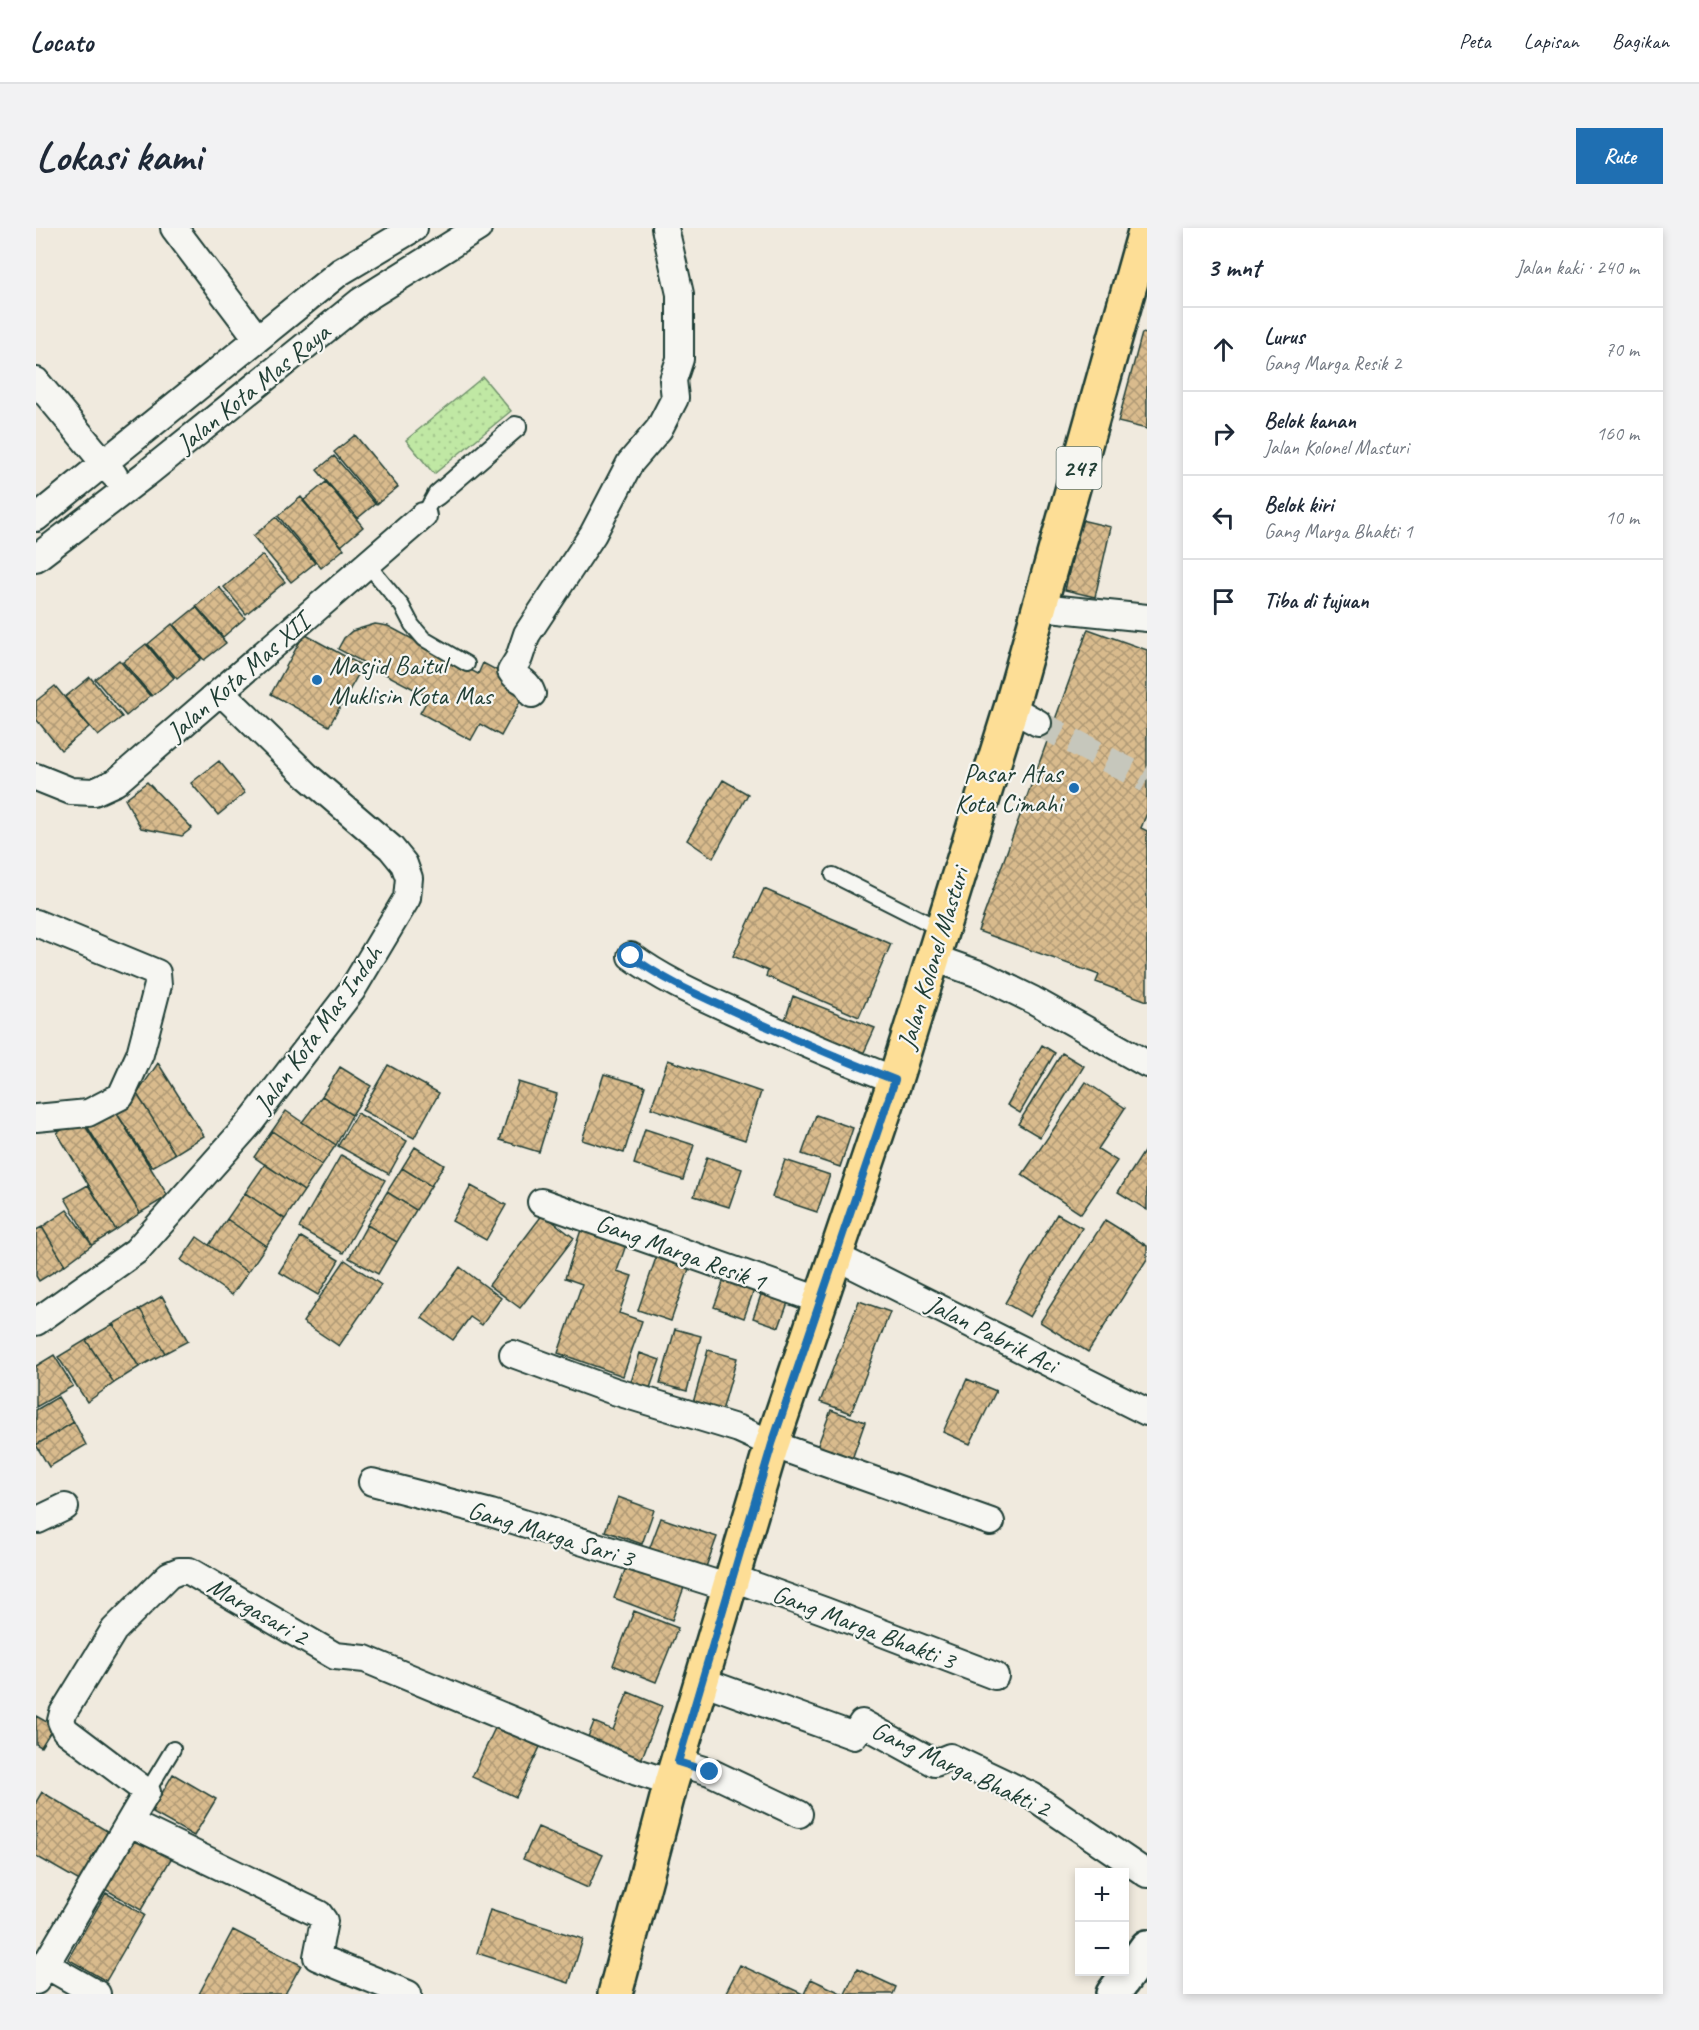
<!DOCTYPE html>
<html lang="id">
<head>
<meta charset="utf-8">
<style>
	body { margin:0; font-family:Caveat,sans-serif; background:#f2f2f3; color:#1f2937 }
	.controls { position:absolute; right:18px; bottom:18px; display:grid; overflow:hidden; border-radius:0px; box-shadow:0 3px 9px #0003 }
	.controls button { width:54px; height:54px; display:grid; place-items:center; padding:0; border:0; border-bottom:2px solid #e0e1e3; background:#fff; color:#1f2937; font:30px sans-serif }
	.stop { position:absolute; width:18px; height:18px; margin:-14px; border:4px solid #1f6fb2; border-radius:50%; background:#fff }
	.stop.end { background:#1f6fb2; border-color:#fff; box-shadow:0 2px 6px #0008 }
	.list { margin:0; padding:0; list-style:none }
	h2 { display:flex; justify-content:space-between; align-items:center; height:78px; margin:0; padding:0 24px; font-size:26px }
	h2 small { font-size:20px; font-weight:400; color:#747a83 }
	.list li { display:grid; grid-template-columns:39px 1fr auto; gap:18px; align-items:center; box-sizing:border-box; height:84px; padding:0 24px; border-top:2px solid #e0e1e3 }
	.list b { display:block; font-size:22px; white-space:nowrap }
	.list p { margin:0; font-size:20px; white-space:nowrap; color:#747a83 }
	.list em { font-size:20px; font-style:normal; color:#747a83 }
	.icon { flex:none; width:33px; height:33px; fill:none; stroke:currentColor; stroke-width:2; stroke-linecap:round; stroke-linejoin:round }
	.map { position:relative; flex:none; width:1111px; height:1766px; overflow:hidden; border-radius:0px }
	header { display:flex; align-items:center; gap:36px; box-sizing:border-box; height:84px; padding:0 30px; background:#fff; border-bottom:2px solid #e0e1e3 }
	header strong { font-size:28px }
	nav { display:flex; gap:33px; margin-inline-start:auto; font-size:21px }
	.intro { display:flex; align-items:center; justify-content:space-between; box-sizing:border-box; height:144px; padding:0 36px }
	h1 { margin:0; font-size:42px }
	.button { padding:15px 27px; border-radius:0px; background:#1f6fb2; color:#fff; font-size:21px; font-weight:700 }
	main { display:flex; gap:36px; padding:0 36px }
	aside { flex:1; background:#fff; border-radius:0px; box-shadow:0 3px 9px #0003 }
	.map>svg:first-child { display:block }
</style>
</head>
<body>
<header>
<strong>Locato</strong>
<nav><a>Peta</a><a>Lapisan</a><a>Bagikan</a></nav>
</header>
<div class="intro"><h1>Lokasi kami</h1><a class="button">Rute</a></div>
<main>
<div class="map">
<svg width="1111" height="1766" viewBox="0 0 1111 1766">
	<defs>
		<pattern id="park-dots" width="8" height="8" patternUnits="userSpaceOnUse" patternTransform="scale(1.5)"><rect width="8" height="8" fill="#c0e8a4"/><path d="M2 2h.1M6 6h.1" fill="none" stroke="#a5c88e" stroke-width="1.8" stroke-linecap="round"/></pattern>
		<pattern id="building-cross-hatch" width="8" height="8" patternUnits="userSpaceOnUse" patternTransform="scale(1.5)"><rect width="8" height="8" fill="#d9bb8d"/><path d="M0 0l8 8M0 8l8-8" fill="none" stroke="#af9974"/></pattern>
	</defs>
	<rect width="100%" height="100%" fill="#f0eade"/>
	<filter id="ink" filterUnits="userSpaceOnUse"><feTurbulence type="fractalNoise" baseFrequency=".0167" numOctaves="2"/><feDisplacementMap in="SourceGraphic" scale="12" xChannelSelector="R" yChannelSelector="G"/><feConvolveMatrix kernelMatrix="1 2 1 2 8 2 1 2 1" color-interpolation-filters="sRGB"/></filter>
	<g filter="url(#ink)">
		<path fill="url(#park-dots)" stroke="#70926c" stroke-width="1.5" d="M447,149L475,183L398,246L370,212Z"/>
		<path fill="url(#building-cross-hatch)" stroke="#1f3d34" stroke-width="1.5" d="M1106,105L1111,106V201L1082,194Z
			M319,207L362,259L341,276L298,224Z
			M298,228L339,276L322,290L281,242Z
			M290,254L327,299L305,318L267,273Z
			M265,269L308,321L285,340L242,288Z
			M240,289L279,335L255,354L217,308Z
			M1045,292L1075,299L1059,369L1029,362Z
			M226,327L249,354L210,386L188,359Z
			M183,359L209,390L187,409L160,378Z
			M160,379L190,415L168,432L138,397Z
			M136,396L165,431L141,451L112,416Z
			M339,396L352,398L442,446L447,435L492,459L465,508L444,496L435,512L384,485L393,469L302,421L308,410L316,403Z
			M1052,401L1111,422V585L1105,600L1111,603V773L1060,754L1063,747L942,703Z
			M268,406L327,438L293,498L235,466Z
			M110,416L138,450L116,468L87,434Z
			M83,432L114,468L90,488L59,451Z
			M54,449L86,489L62,508L29,469Z
			M19,458L53,499L25,522L0,491V473Z
			M183,533L209,565L182,587L155,555Z
			M687,552L712,566L677,630L651,612Z
			M111,554L156,600L146,608L105,600L89,571Z
			M728,661L855,716L823,789L730,748L732,743L697,728Z
			M757,768L839,800L824,833L747,798Z
			M1006,817L1019,825L984,885L971,877Z
			M1026,825L1048,838L1004,909L982,896Z
			M632,832L725,864L709,912L615,880Z
			M122,835L168,908L139,926L101,866Z
			M352,837L403,865L378,910L326,882Z
			M304,839L335,858L316,887L286,868Z
			M568,846L609,858L588,925L546,912Z
			M482,854L521,866L503,924L464,912Z
			M1050,854L1089,880L1062,921L1081,933L1045,986L986,947Z
			M101,866L139,926L116,939L78,881Z
			M286,868L316,887L300,917L266,894Z
			M78,881L132,968L104,985L51,898Z
			M250,883L300,917L286,937L236,903Z
			M321,885L371,913L353,946L302,918Z
			M780,887L817,900L804,939L766,926Z
			M44,890L104,985L80,1002L21,905Z
			M609,901L658,917L647,952L598,936Z
			M236,903L286,937L268,963L218,929Z
			M379,919L408,937L395,958L366,940Z
			M1111,919V982L1082,964Z
			M305,927L349,952L307,1025L263,1000Z
			M671,929L706,941L693,979L658,968Z
			M749,932L794,947L781,984L736,969Z
			M229,936L268,963L249,991L209,965Z
			M366,940L395,958L380,982L351,964Z
			M52,957L80,1002L56,1017L29,970Z
			M435,958L470,977L450,1012L416,993Z
			M351,964L380,982L361,1014L331,997Z
			M209,965L249,991L230,1018L191,991Z
			M31,982L56,1017L29,1037L6,999Z
			M507,986L538,1010L484,1080L453,1057Z
			M1021,986L1046,1000L994,1089L969,1075Z
			M191,991L230,1018L212,1044L173,1017Z
			M1069,992L1111,1018V1031L1052,1124L1004,1094Z
			M331,997L361,1014L342,1046L313,1030Z
			M6,999L29,1037L3,1053L0,1048V1002Z
			M546,999L591,1014L581,1043L596,1048L583,1085L606,1093L587,1148L522,1125L546,1056L529,1050Z
			M161,1009L212,1044L196,1067L145,1032Z
			M265,1009L303,1032L282,1067L243,1044Z
			M621,1027L654,1038L635,1093L602,1082Z
			M309,1032L345,1057L303,1118L267,1094Z
			M424,1039L465,1070L446,1097L434,1089L417,1112L386,1090Z
			M689,1049L719,1059L708,1090L678,1079Z
			M727,1061L754,1069L743,1099L717,1090Z
			M126,1068L152,1113L129,1125L104,1081Z
			M823,1073L854,1084L815,1185L784,1174Z
			M104,1081L129,1125L103,1139L77,1096Z
			M77,1096L103,1139L78,1155L50,1112Z
			M639,1101L665,1108L651,1163L624,1156Z
			M50,1112L78,1155L51,1174L22,1129Z
			M672,1122L701,1130L686,1183L657,1175Z
			M604,1125L624,1132L614,1160L595,1154Z
			M18,1127L37,1158L0,1179V1138Z
			M931,1151L960,1163L934,1216L907,1204Z
			M22,1169L38,1194L0,1217V1182Z
			M795,1182L829,1194L815,1234L780,1222Z
			M38,1194L50,1217L13,1239L0,1217Z
			M582,1269L618,1282L606,1316L569,1303Z
			M625,1290L681,1309L667,1347L611,1327Z
			M593,1332L650,1354L636,1392L578,1370Z
			M598,1383L642,1400L620,1454L577,1437Z
			M592,1464L626,1478L604,1535L550,1514L558,1494L577,1502Z
			M0,1488L18,1498L5,1519L0,1516Z
			M460,1498L504,1519L480,1569L436,1549Z
			M137,1546L180,1571L158,1608L115,1584Z
			M6,1564L76,1606L47,1655L0,1628V1574Z
			M502,1599L567,1627L552,1660L487,1631Z
			M103,1603L139,1624L105,1682L69,1661Z
			M70,1665L108,1687L70,1753L32,1731Z
			M454,1682L547,1711L533,1755L441,1725Z
			M197,1702L265,1737L249,1766H163Z
			M704,1737L767,1766H689Z
			M821,1741L860,1759L857,1766H809Z
			M775,1751L807,1766H768Z"/>
		<g fill="none" stroke-linecap="round" stroke-linejoin="round">
			<path stroke="#c6c7bc" stroke-width="26" stroke-dasharray="26 13" stroke-linecap="butt" d="M1002,495L1111,552"/>
			<g stroke="#1f3d34" stroke-width="18">
				<path id="lane" d="M387,288L400,265L479,196L483,197V200L403,269L394,275
					M332,337L366,378L376,397L388,411L431,436
					M797,647L906,702
					M111,1564L137,1521"/>
			</g>
			<g stroke="#1f3d34" stroke-width="30">
				<path id="street" d="M138,0L221,110
					M0,153L78,247
					M0,290L304,44L378,0
					M0,330L110,246L325,73L442,0
					M1004,379L1111,390
					M496,466C490,449 481,454 475,443L483,430L491,406L557,306L594,235L623,201L639,170L637,152L644,131V66L629,0
					M975,480L1002,495
					M0,549L35,563L58,564L80,554L387,288
					M0,695L121,745L122,757L104,826L85,868L52,885L0,890
					M595,728C626,751 660,766 695,782C749,807 804,831 859,852
					M898,730L946,747L997,772L1111,836
					M505,974L786,1073
					M801,1029L1111,1184
					M0,1094L100,1023L213,896L316,762L371,670L373,650L368,636L355,620L271,548L185,464
					M477,1126L578,1163L703,1201L736,1216L955,1294
					M336,1254L455,1285L694,1360
					M0,1291L2,1292L29,1279
					M697,1350L789,1383L959,1448
					M666,1453L818,1508L826,1495L899,1535L914,1529L996,1568L1111,1646
					M642,1534L674,1544L763,1586
					M94,1595L283,1686L288,1693L281,1729L372,1766
					M10,1737L61,1766
					M0,1753L111,1564L29,1502L25,1493L27,1485L78,1402L133,1347L143,1343H153L299,1428L329,1431L601,1544L635,1555"/>
			</g>
			<g stroke="#1f3d34" stroke-width="38">
				<path id="secondary" d="M1077,1766L1111,1719"/>
			</g>
			<g stroke="#1f3d34" stroke-width="38">
				<path id="primary" d="M579,1766L635,1555L736,1216L859,852L975,480L1110,0"/>
			</g>
			<use href="#lane" stroke="#f6f6f2" stroke-width="14"/>
			<use href="#street" stroke="#f6f6f2" stroke-width="26"/>
			<use href="#secondary" stroke="#f6f6f2" stroke-width="33"/>
			<use href="#primary" stroke="#fdde96" stroke-width="33"/>
		</g>
	</g>
	<g fill="none" stroke-linecap="round" stroke-linejoin="round" filter="url(#ink)">
		<path stroke="#1f6fb2" stroke-width="8" d="M595,728C626,751 660,766 695,782C749,807 804,831 859,852L736,1216L642,1534L674,1544"/>
	</g>
	<g fill="#1f6fb2" stroke="#f6f6f2" stroke-width="2">
		<circle cx="281" cy="452" r="6"/>
		<circle cx="1038" cy="560" r="6"/>
	</g>
	<g text-anchor="middle" dominant-baseline="central" stroke-width="4.5" stroke-linejoin="round" paint-order="stroke">
		<rect fill="#f6f6f2" stroke="#60746d" stroke-width="1.5" x="1020.5" y="219" width="45" height="42" rx="4.5"/>
		<g font-size="24" font-weight="bold" fill="#1f3d34">
			<text x="1043" y="240">247</text>
		</g>
		<g font-size="26" fill="#1f3d34" stroke="#f6f6f2">
			<text transform="translate(217 160) rotate(-39)">Jalan Kota Mas Raya</text>
			<text transform="translate(202 449) rotate(-41)">Jalan Kota Mas XII</text>
			<text transform="translate(897 730) rotate(-73)">Jalan Kolonel Masturi</text>
			<text transform="translate(282 801) rotate(-54)">Jalan Kota Mas Indah</text>
			<text transform="translate(645 1024) rotate(20)">Gang Marga Resik 1</text>
			<text transform="translate(956 1106) rotate(27)">Jalan Pabrik Aci</text>
			<text transform="translate(515 1306) rotate(17)">Gang Marga Sari 3</text>
			<text transform="translate(222 1383) rotate(30)">Margasari 2</text>
			<text transform="translate(828 1399) rotate(21)">Gang Marga Bhakti 3</text>
			<text transform="translate(925 1541) rotate(25)">Gang Marga Bhakti 2</text>
		</g>
		<g font-size="26" fill="#1f3d34" stroke="#f6f6f2" text-anchor="start">
			<text x="293" y="437">Masjid Baitul<tspan x="293" dy="30">Muklisin Kota Mas</tspan></text>
			<text x="1026" y="545" text-anchor="end">Pasar Atas<tspan x="1026" dy="30">Kota Cimahi</tspan></text>
		</g>
	</g>
</svg>
<div class="controls">
<button>+</button>
<button>−</button>
</div>
<div class="stop" style="left:595px;top:728px"></div>
<div class="stop end" style="left:674px;top:1544px"></div>
</div>
<aside>
<h2>3 mnt<small>Jalan kaki · 240 m</small></h2>
<ul class="list">
<li><svg class="icon" aria-label="ahead" viewBox="0 0 24 24"><path d="M12 20V5M6 11l6-6 6 6"/></svg><div><b>Lurus</b><p>Gang Marga Resik 2</p></div><em>70 m</em></li>
<li><svg class="icon" aria-label="right" viewBox="0 0 24 24"><path d="M7 20v-9h11M14 6l5 5-5 5"/></svg><div><b>Belok kanan</b><p>Jalan Kolonel Masturi</p></div><em>160 m</em></li>
<li><svg class="icon" aria-label="left" viewBox="0 0 24 24"><path d="M17 20v-9H6M10 6l-5 5 5 5"/></svg><div><b>Belok kiri</b><p>Gang Marga Bhakti 1</p></div><em>10 m</em></li>
<li><svg class="icon" aria-label="arrive" viewBox="0 0 24 24"><path d="M6 21V4h12l-3 4 3 4H6"/></svg><div><b>Tiba di tujuan</b></div></li>
</ul>
</aside>
</main>
</body>
</html>
